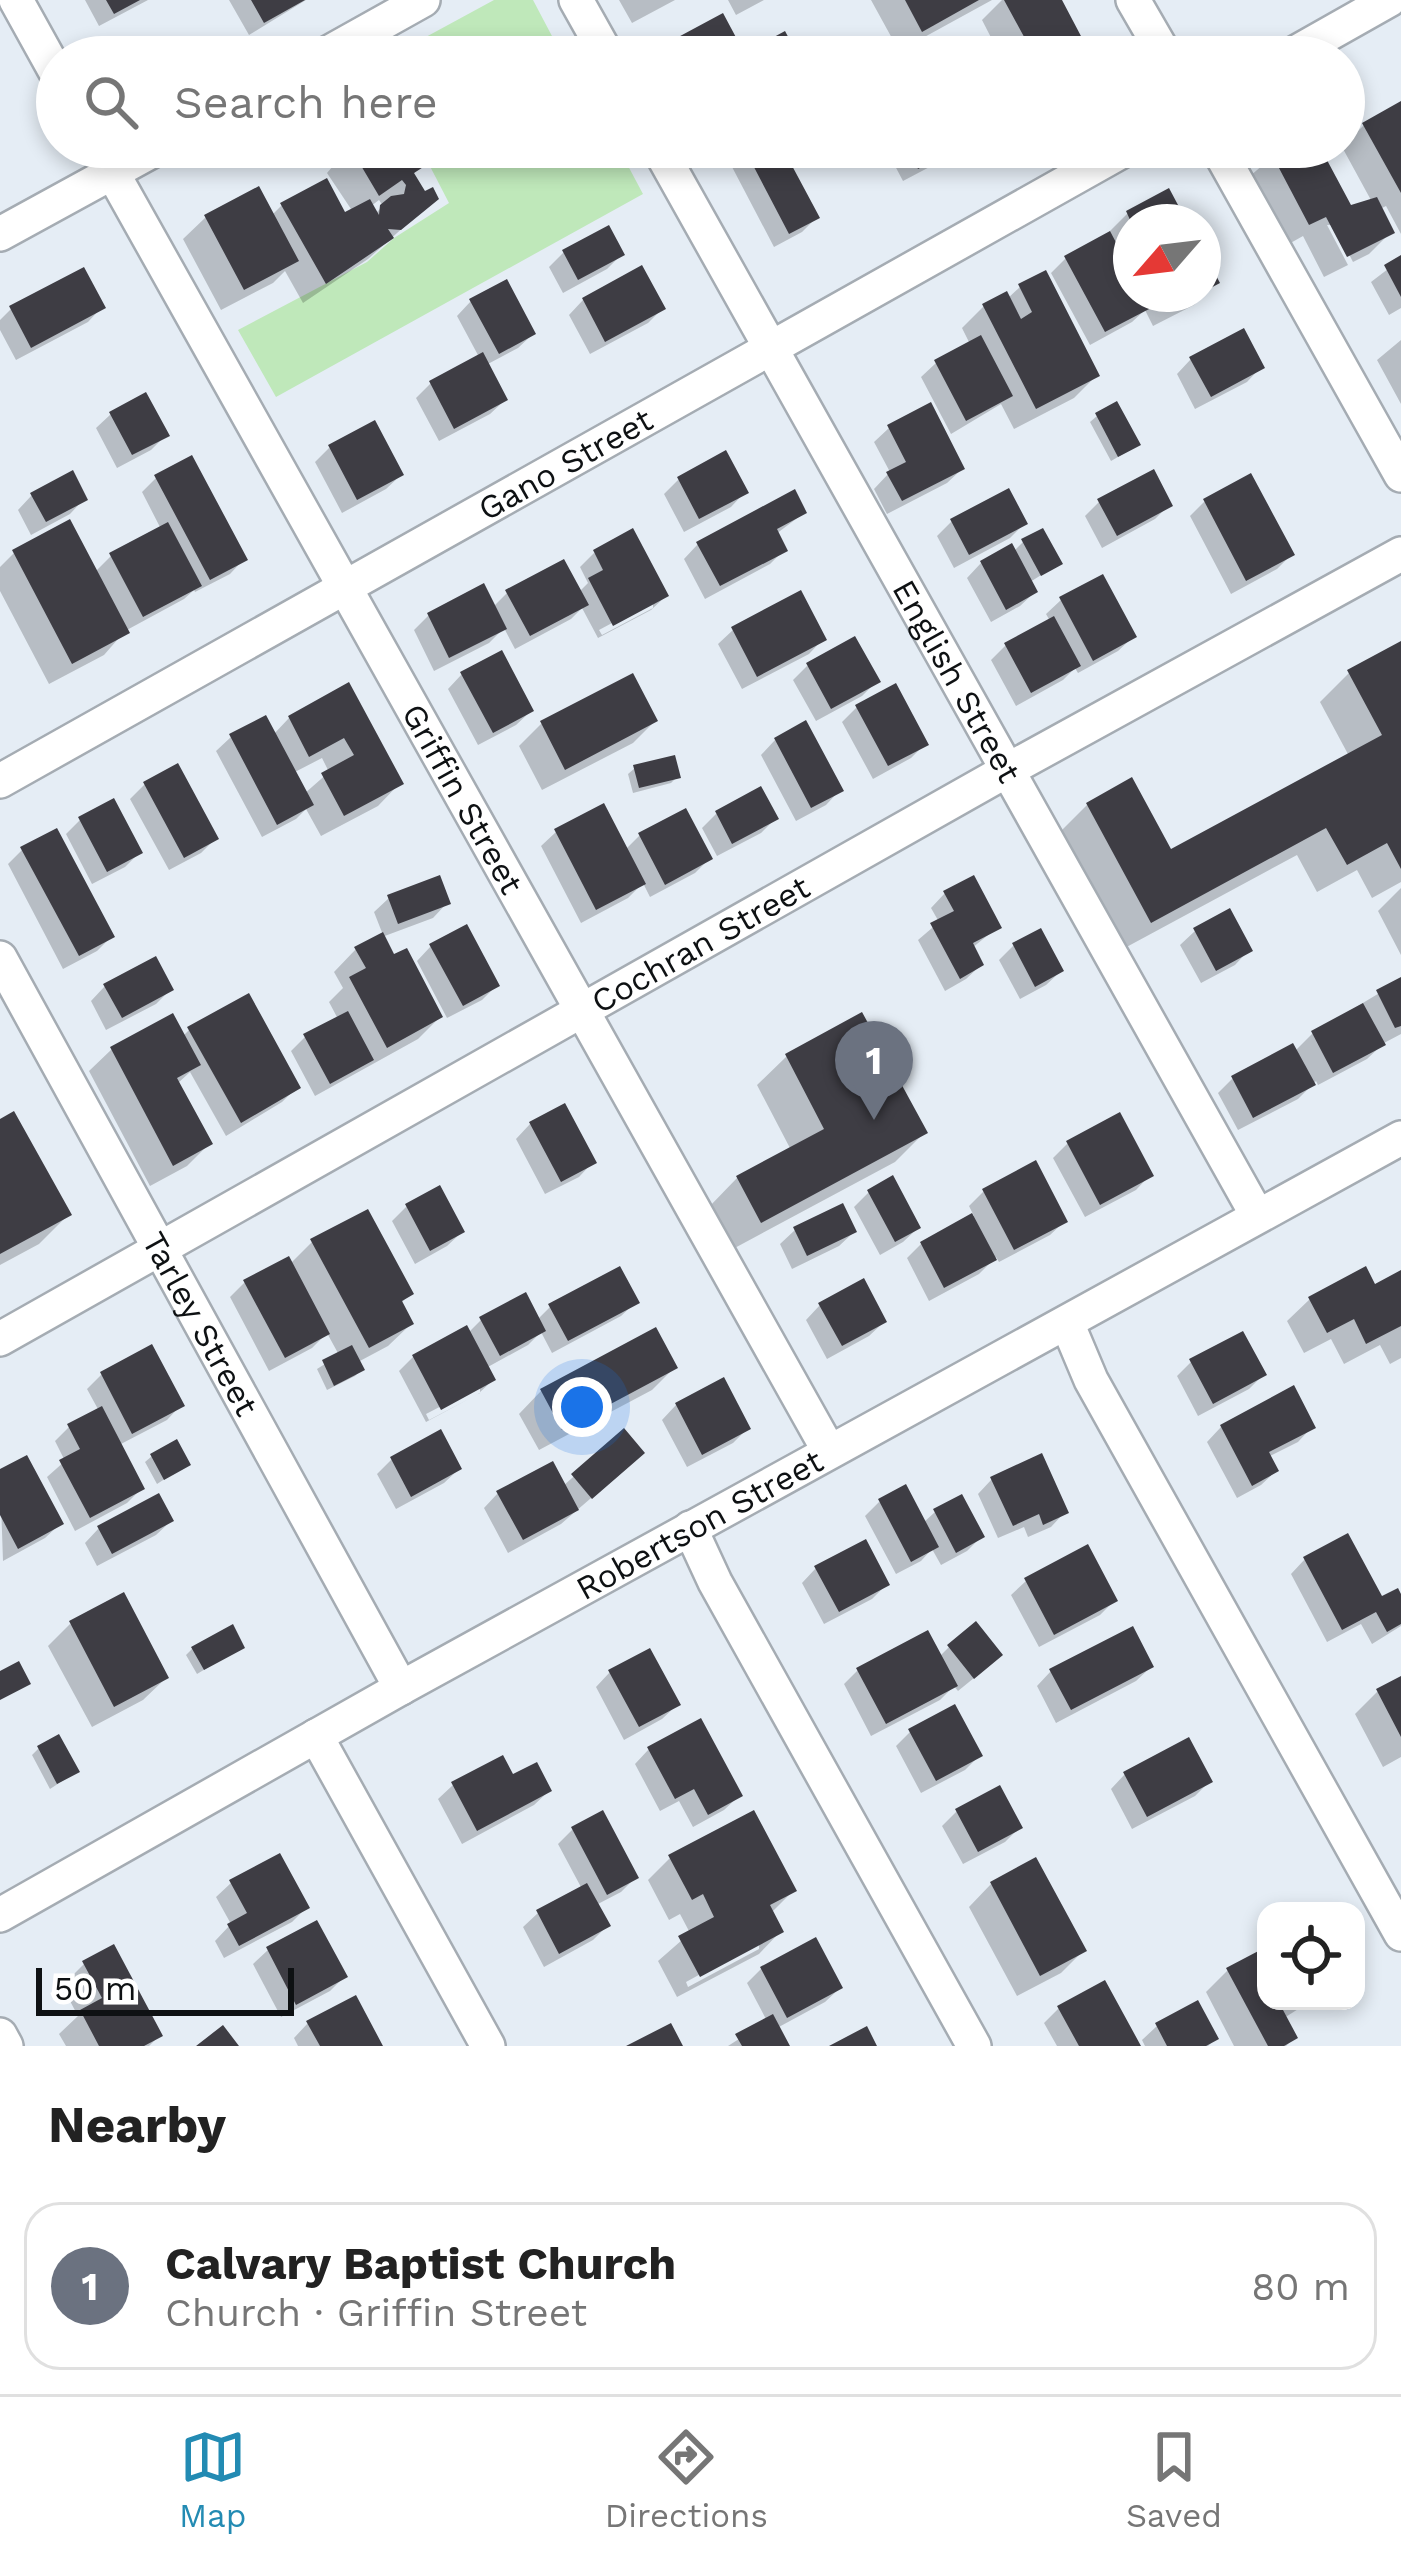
<!DOCTYPE html>
<html lang="en">
<head>
<meta charset="utf-8">
<style>
	body { margin:0; font-family:"Work Sans",sans-serif; background:#f6f6f6; color:#222 }
	.controls { position:absolute; right:36px; bottom:36px; display:grid; overflow:hidden; border-radius:24px; box-shadow:0 6px 18px #0003 }
	.controls button { width:108px; height:108px; display:grid; place-items:center; padding:0; border:0; border-bottom:3px solid #e0e0e0; background:#fff; color:#222; font:60px sans-serif }
	.compass { position:absolute; left:1113px; top:204px; width:108px; height:108px; border-radius:50%; background:#fff; box-shadow:0 6px 18px #0003; rotate:242deg }
	.scale { position:absolute; left:36px; bottom:30px; width:258px; box-sizing:border-box; padding-left:12px; border:6px solid #0e1113; border-top:0; font-size:33px; line-height:42px; white-space:nowrap; color:#0e1113; -webkit-text-stroke:9px #fff; paint-order:stroke }
	.you { position:absolute; left:582px; top:1407px; width:42px; height:42px; margin:-30px; border:9px solid #fff; border-radius:50%; background:#1a73e8; box-shadow:0 0 0 18px #1a73e833 }
	.badge { display:grid; place-items:center; width:78px; height:78px; border-radius:50%; background:#238bb3; color:#fff; font-size:39px; font-weight:700 }
	.pin { position:absolute; translate:-50% -99px; filter:drop-shadow(0 3px 6px #0008) }
	.pin::after { content:''; position:absolute; top:63px; width:42px; height:36px; background:inherit; clip-path:polygon(0 0,100% 0,50% 100%) }
	.list { margin:0; padding:0; list-style:none }
	h2 { display:flex; justify-content:space-between; align-items:center; height:156px; margin:0; padding:0 48px; font-size:51px }
	h2 small { font-size:39px; font-weight:400; color:#767676 }
	.list li { display:grid; grid-template-columns:78px 1fr auto; gap:36px; align-items:center; box-sizing:border-box; height:168px; margin:0 24px 24px; padding:0 24px; border:3px solid #e0e0e0; border-radius:36px }
	.list b { display:block; font-size:45px; white-space:nowrap }
	.list p { margin:0; font-size:39px; white-space:nowrap; color:#767676 }
	.list em { font-size:39px; font-style:normal; color:#767676 }
	.icon { flex:none; width:66px; height:66px; fill:none; stroke:currentColor; stroke-width:2; stroke-linecap:round; stroke-linejoin:round }
	.map { position:relative; flex:none; width:1401px; height:2046px; overflow:hidden }
	.search { position:absolute; background:#fff; box-shadow:0 6px 18px #0003; left:36px; right:36px; top:36px; height:132px; display:flex; align-items:center; gap:30px; box-sizing:border-box; padding:0 42px; border-radius:66px; color:#767676; font-size:45px }
	.sheet { height:348px; background:#fff }
	nav { display:flex; justify-content:space-around; align-items:center; box-sizing:border-box; height:168px; border-top:3px solid #e0e0e0; background:#fff; font-size:33px; color:#767676 }
	nav a { display:grid; justify-items:center; gap:6px }
	nav .on { color:#238bb3 }
	.map>svg:first-child { display:block }
</style>
</head>
<body>
<div class="map">
<svg width="1401" height="2046" viewBox="0 0 1401 2046">
	<rect width="100%" height="100%" fill="#e5edf5"/>
	<path fill="#bfe8ba" d="M494,0H533L563,57H389Z
		M420,147H618L643,194L276,397L238,330L367,262L394,238L449,203Z"/>
	<path fill="#0003" fill-rule="evenodd" d="M85,0H148L99,26Z
		M229,0H306L249,35Z
		M619,0H675L632,23Z
		M728,0H764L736,15Z
		M871,0H992L899,51Z
		M1002,0H1058L1089,57H1001L982,20Z
		M736,43L721,57H658L671,44Z
		M1401,104V234L1386,206L1380,209L1391,232L1369,254L1353,262L1334,225H1327L1348,265L1324,277L1303,236L1287,245L1250,176L1284,147H1317L1349,209L1372,202L1342,147L1364,125Z
		M349,147H414L424,163L412,175L424,194L435,199L368,259L303,303L285,271L273,283L221,310L183,239L206,217L271,216L282,205L344,216L353,212L327,173ZM379,200L383,206L375,214L371,206Z
		M753,147H779L816,218L802,232L774,247L731,165Z
		M885,147H953L939,162L903,181Z
		M1127,214L1184,222H1131V294H1203V258L1216,282L1194,305L1153,326L1145,310L1132,322L1090,345L1051,273L1066,258L1105,236Z
		M564,252L621,255L607,269L563,293L549,267Z
		M1401,259V308L1389,315L1371,282Z
		M1020,287L1097,375L1074,398L1014,429L1001,404L951,434L921,377L936,363L969,342L962,328L984,306L1007,299Z
		M583,300L662,309L648,323L590,354L569,315Z
		M471,301L533,334L518,348L486,365L505,400L490,414L439,441L416,398L431,383L479,357L457,316Z
		M102,307L88,322L16,360L0,330V320L11,309Z
		M1401,340V404L1377,360Z
		M1191,359L1261,367L1247,382L1195,409L1177,374Z
		M111,414L166,435L151,450L117,468L96,428Z
		M1097,416L1130,450L1111,461L1090,422Z
		M889,428L962,469L947,483L887,514L874,489L890,472L874,442Z
		M329,448L401,475L386,489L342,513L315,462Z
		M1250,477L1291,555L1277,569L1231,594L1190,516L1204,502Z
		M156,478L244,559L230,574L195,592L194,590L184,599L125,631L104,655L49,684L0,591V567L14,553L95,572L111,556L161,529L142,492Z
		M679,479L745,492L731,507L684,532L664,494Z
		M32,495L84,499L70,514L31,535L18,510Z
		M1099,502L1169,505L1155,519L1102,548L1085,516Z
		M804,513L776,534L784,550L770,564L705,599L684,559L698,544Z
		M952,521L1024,524L1010,538L954,568L937,536Z
		M1023,542L1059,564L1030,582L1035,592L1020,606L991,622L967,578L981,563L1013,552Z
		M594,553L666,596L651,610L598,638L582,608L571,619L515,649L504,628L489,643L434,671L414,630L428,616L493,607L507,593L579,592L588,583L580,567ZM653,601V608L602,635L599,630Z
		M1061,600L1133,637L1118,651L1078,673L1075,668L1063,680L1016,706L991,660L1006,645L1050,621L1046,614Z
		M733,630L823,639L809,654L742,689L718,644Z
		M1401,644V882L1372,898L1357,870L1317,892L1297,855L1121,950L1058,834L1087,805L1170,853L1349,756L1320,702L1349,673Z
		M807,666L877,681L862,696L816,721L793,680Z
		M462,674L531,711L516,725L478,745L448,689Z
		M348,686L400,783L378,806L321,836L306,809L296,819L262,837L216,751L231,737L273,735L289,718ZM322,758L329,772L304,794L293,773Z
		M857,707L925,744L911,758L873,779L842,722Z
		M655,721L633,743L542,790L519,746L541,724Z
		M775,740L840,790L826,805L796,821L761,755Z
		M635,768L677,777L671,783L633,793L628,774Z
		M145,784L215,839L201,853L169,870L130,799Z
		M716,814L775,819L761,833L717,856L702,828Z
		M80,820L140,852L125,867L92,884L66,834Z
		M556,832L625,850L640,835L709,859L695,873L650,897L643,883L628,898L581,923L541,846Z
		M22,850L111,937L97,951L63,969L8,864Z
		M1401,888V955L1378,911Z
		M945,893L998,927L972,948L981,965L966,979L945,991L918,940L939,922L931,908Z
		M389,898L447,903L433,918L382,937L393,958L440,1017L418,1039L315,1096L291,1051L305,1037L338,1019L329,1002L343,988L334,972L356,949L383,935L374,912Z
		M1195,931L1249,950L1235,965L1201,983L1180,945Z
		M1014,945L1061,971L1046,985L1020,999L999,960Z
		M431,946L496,986L482,1000L447,1018L417,961Z
		M1401,980V1034L1384,1043L1367,1059L1318,1085L1316,1081L1298,1099L1238,1130L1218,1093L1233,1078L1295,1051L1313,1033Z
		M105,986L171,989L156,1004L106,1030L91,1001Z
		M189,1030L297,1087L282,1102L226,1136L190,1072L177,1084L209,1144L187,1166L150,1186L89,1071L112,1049L182,1037Z
		M787,1056L924,1133L895,1162L731,1250L708,1208L737,1178L791,1150L757,1085Z
		M0,1122L68,1215L39,1244L0,1265Z
		M530,1124L593,1162L579,1177L545,1194L516,1139Z
		M1068,1143L1150,1175L1136,1190L1085,1217L1053,1158Z
		M984,1191L1065,1221L1050,1235L999,1262L996,1257L979,1274L929,1301L907,1258L921,1244L974,1216L969,1206Z
		M869,1192L918,1228L903,1242L880,1255L854,1207Z
		M407,1206L462,1232L447,1246L415,1264L392,1221Z
		M795,1230L854,1232L839,1246L792,1269L780,1244Z
		M312,1242L410,1294L400,1304L411,1324L388,1346L358,1362L361,1370L355,1376L327,1390L317,1369L339,1355L327,1333L312,1348L269,1371L230,1297L245,1282L290,1264Z
		M1401,1274V1358L1390,1364L1380,1345L1344,1364L1331,1339L1304,1353L1287,1321L1310,1299L1373,1288Z
		M636,1302L621,1316L552,1353L541,1332L528,1345L486,1368L493,1380L478,1394L426,1422L399,1371L413,1357L468,1333L481,1320H537L550,1307ZM480,1386V1393L429,1420L426,1414Z
		M820,1305L884,1322L869,1336L827,1359L806,1320Z
		M151,1348L181,1405L167,1420L119,1445L142,1488L127,1503L75,1531L47,1477L65,1461L55,1441L69,1427L99,1411L87,1389L101,1375Z
		M1191,1362L1263,1375L1249,1389L1198,1416L1177,1376Z
		M674,1368L652,1390L539,1450L519,1414L541,1391Z
		M676,1405L748,1428L733,1443L687,1467L662,1420Z
		M1221,1427H1312L1298,1442L1268,1457L1276,1471L1261,1485L1237,1498L1207,1442Z
		M624,1432L627,1467L561,1524L508,1553L484,1508L498,1493L563,1486Z
		M152,1456L188,1464L157,1484L145,1462Z
		M392,1459L459,1469L444,1483L396,1509L377,1474Z
		M0,1473L60,1524L45,1538L3,1561Z
		M992,1479L1065,1512L1051,1527L1028,1537L1024,1527L998,1538L978,1494Z
		M879,1502L923,1523L935,1512L981,1537L967,1551L941,1565L932,1549L921,1561L896,1574L865,1516Z
		M171,1521L156,1535L97,1566L85,1543L99,1528Z
		M1305,1559L1381,1600H1401V1626L1372,1644L1361,1624L1327,1642L1291,1574Z
		M816,1568L887,1584L872,1599L824,1624L802,1583Z
		M1026,1581L1115,1600L1100,1615L1039,1647L1011,1595Z
		M70,1624L166,1678L143,1700L92,1727L48,1646Z
		M242,1647L197,1674L186,1655L192,1649Z
		M949,1647L985,1669L958,1691L954,1686L940,1700L871,1736L844,1684L858,1670L939,1657Z
		M1151,1667L1136,1681L1056,1723L1037,1686L1051,1671Z
		M610,1672L677,1705L662,1719L624,1740L596,1687Z
		M1401,1679V1757L1383,1767L1355,1714L1377,1692Z
		M910,1732L979,1756L965,1770L921,1793L896,1746Z
		M39,1748L76,1772L50,1789L32,1755Z
		M649,1749L739,1796L724,1810L693,1827L679,1801L660,1811L635,1764Z
		M1125,1774L1209,1782L1195,1796L1132,1829L1111,1789Z
		M512,1778L549,1791L534,1805L462,1844L438,1799L453,1785Z
		M957,1811L1019,1828L1005,1842L963,1864L942,1826Z
		M573,1829L635,1878L621,1892L596,1905L607,1926L593,1940L544,1967L523,1927L538,1913L582,1889L558,1844Z
		M670,1858L794,1890L771,1913L781,1931L759,1954L677,1997L658,1961L690,1933L680,1914L669,1920L648,1880ZM759,1942V1949L688,1987L686,1982Z
		M231,1883L306,1908L292,1922L224,1958L215,1941L231,1924L216,1897Z
		M991,1884L1083,1951L1061,1973L1017,1996L969,1907Z
		M268,1950L344,1977L330,1991L281,2017L253,1964Z
		M1266,1950V2001H1311L1284,2018L1294,2038L1286,2046H1234L1206,1992L1228,1970Z
		M84,1964L159,2036L149,2046H66L59,2034L78,2016L62,1986Z
		M761,1969L840,1988L825,2002L777,2028L787,2046H728L767,2021L747,1983Z
		M1059,2008L1138,2046H1057L1044,2023Z
		M308,2023L377,2046H298L294,2038Z
		M1157,2026L1215,2039L1208,2046H1145L1142,2040Z"/>
	<path fill="#3e3d44" d="M106,0H140L114,14Z
		M251,0H305L264,23Z
		M905,0H979L922,32Z
		M1004,0H1062L1092,57H1035Z
		M723,13L739,43L713,57H678L669,42Z
		M785,31L799,57H737Z
		M1401,101V193L1362,123Z
		M350,147H417L428,164L414,173L425,191L433,187L439,199L401,230L388,229L394,238L326,284L280,203L327,178L345,212L370,199L379,215L380,205L391,196L404,194L406,185L402,180L379,196Z
		M782,147L820,218L789,234L744,148Z
		M907,147H959L918,169Z
		M1278,147H1320L1351,205L1377,197L1395,233L1347,257L1326,217L1309,225L1270,151Z
		M259,186L299,261L244,290L204,215Z
		M1169,188L1187,222H1131L1126,211Z
		M609,225L625,255L578,280L562,250Z
		M1110,231L1131,271V294H1143L1151,308L1105,332L1064,256Z
		M1203,251L1220,283L1203,292Z
		M1401,255V297L1384,265Z
		M642,265L666,309L605,342L582,298Z
		M84,267L106,308L31,348L9,306Z
		M1046,270L1100,376L1036,409L982,304L1007,291L1021,319L1032,312L1018,284Z
		M507,279L536,334L499,354L469,299Z
		M1244,328L1265,368L1211,397L1189,357Z
		M981,335L1013,396L966,421L934,360Z
		M483,352L508,400L454,429L429,381Z
		M146,392L170,436L132,455L109,412Z
		M1117,401L1141,445L1118,457L1095,413Z
		M931,402L965,469L902,501L886,472L906,462L887,425Z
		M375,420L404,475L357,500L328,445Z
		M726,450L749,493L699,519L677,477Z
		M192,455L248,560L210,580L154,475Z
		M1154,469L1173,506L1117,536L1097,499Z
		M73,470L88,500L46,522L30,493Z
		M1251,473L1295,555L1246,581L1203,499Z
		M1009,488L1028,524L969,555L950,519Z
		M795,489L807,513L777,529L788,551L720,586L696,542Z
		M70,519L130,633L72,664L12,550Z
		M168,522L202,586L143,617L109,553Z
		M633,528L669,596L613,626L588,578L603,570L593,550Z
		M1043,528L1063,564L1041,576L1021,539Z
		M1012,543L1038,592L1006,610L980,561Z
		M564,559L589,605L530,636L505,590Z
		M1103,574L1137,637L1093,661L1059,597Z
		M484,583L507,629L449,658L427,613Z
		M801,590L827,640L757,677L731,627Z
		M1054,616L1081,666L1031,693L1004,643Z
		M855,636L881,682L831,709L806,663Z
		M1401,641V869L1387,843L1347,865L1326,828L1151,923L1086,803L1132,777L1171,849L1382,735L1347,670Z
		M502,650L534,711L493,733L460,672Z
		M633,673L658,721L565,770L540,721Z
		M349,682L404,784L344,816L321,773L354,755L344,738L309,757L288,716Z
		M896,683L929,745L888,766L855,705Z
		M266,715L314,805L277,825L229,734Z
		M806,720L844,791L811,808L774,738Z
		M675,755L681,778L639,788L633,765Z
		M178,763L219,839L184,858L143,782Z
		M761,786L779,819L732,844L715,811Z
		M114,798L143,853L107,872L78,817Z
		M604,803L646,884L596,910L554,829Z
		M686,808L713,859L665,885L638,833Z
		M57,828L115,937L79,956L20,847Z
		M440,875L451,904L398,924L387,895Z
		M974,875L1002,928L973,943L984,965L960,979L930,923L954,911L943,891Z
		M1230,908L1253,951L1216,971L1193,928Z
		M467,924L500,986L463,1006L429,944Z
		M1041,928L1064,971L1035,987L1012,943Z
		M383,932L394,954L407,948L443,1017L387,1048L349,977L366,968L354,947Z
		M156,956L174,990L122,1018L103,984Z
		M1401,977V1026L1395,1028L1376,990Z
		M249,993L301,1088L241,1123L187,1027Z
		M1363,1003L1386,1045L1333,1073L1311,1031Z
		M348,1011L374,1060L330,1084L303,1034Z
		M862,1012L928,1133L761,1223L736,1176L824,1129L785,1054Z
		M173,1013L201,1065L177,1078L213,1144L173,1166L110,1047Z
		M1293,1043L1316,1085L1253,1118L1231,1076Z
		M565,1103L597,1163L561,1182L529,1122Z
		M14,1111L72,1215L0,1254V1119Z
		M1120,1112L1154,1176L1100,1205L1066,1141Z
		M1036,1160L1068,1222L1014,1250L982,1189Z
		M893,1175L921,1228L895,1242L867,1190Z
		M440,1185L465,1232L430,1251L405,1204Z
		M843,1203L857,1232L807,1256L793,1227Z
		M368,1209L414,1294L402,1301L414,1324L369,1348L310,1239Z
		M972,1213L997,1260L944,1288L920,1242Z
		M289,1256L330,1334L285,1358L243,1280Z
		M620,1266L640,1303L568,1341L548,1304Z
		M1366,1266L1375,1284L1401,1270V1326L1366,1344L1354,1319L1327,1333L1308,1297Z
		M864,1278L887,1322L842,1346L818,1303Z
		M526,1292L546,1331L500,1356L479,1317Z
		M467,1325L496,1380L441,1410L412,1355Z
		M656,1327L678,1368L562,1430L540,1389Z
		M1243,1331L1267,1375L1213,1404L1189,1359Z
		M152,1344L185,1406L132,1434L100,1372Z
		M352,1345L365,1370L334,1386L322,1360Z
		M724,1377L751,1429L702,1455L675,1403Z
		M1294,1385L1316,1428L1269,1452L1279,1471L1252,1486L1220,1425Z
		M102,1406L145,1489L90,1518L59,1460L80,1449L67,1424Z
		M624,1428L645,1453L592,1499L571,1474Z
		M441,1429L462,1469L411,1497L390,1457Z
		M177,1439L191,1465L164,1480L150,1454Z
		M1042,1453L1069,1513L1043,1525L1039,1514L1013,1526L990,1477Z
		M27,1455L64,1524L18,1549L0,1515V1469Z
		M553,1461L579,1510L523,1540L496,1491Z
		M906,1484L939,1547L911,1562L878,1499Z
		M159,1493L174,1521L112,1554L97,1526Z
		M962,1494L985,1537L956,1553L933,1509Z
		M1348,1533L1382,1596L1398,1588L1401,1594V1624L1387,1632L1376,1612L1342,1630L1303,1557Z
		M866,1539L890,1585L839,1612L814,1566Z
		M1088,1544L1118,1601L1054,1635L1024,1578Z
		M124,1592L169,1678L114,1707L69,1621Z
		M976,1621L1003,1655L974,1679L947,1645Z
		M233,1624L245,1648L204,1670L191,1647Z
		M1133,1626L1154,1667L1071,1710L1049,1669Z
		M928,1630L958,1686L886,1724L856,1668Z
		M650,1648L681,1705L639,1727L608,1670Z
		M19,1661L31,1684L0,1700V1671Z
		M1401,1676V1737L1376,1689Z
		M955,1704L983,1756L936,1781L908,1729Z
		M701,1718L743,1796L708,1815L694,1789L675,1799L647,1747Z
		M59,1734L80,1772L57,1784L37,1746Z
		M1189,1737L1213,1782L1147,1817L1123,1772Z
		M503,1755L513,1774L537,1762L552,1791L477,1831L451,1782Z
		M1000,1785L1023,1828L978,1852L955,1809Z
		M603,1810L639,1878L607,1895L571,1827Z
		M754,1810L797,1891L770,1905L784,1932L700,1977L678,1936L714,1917L703,1894L692,1900L668,1855Z
		M280,1853L310,1908L239,1946L227,1924L247,1913L229,1880Z
		M1036,1857L1087,1951L1040,1976L990,1882Z
		M587,1883L611,1926L559,1954L536,1910Z
		M317,1920L348,1977L296,2005L266,1947Z
		M816,1937L843,1988L787,2018L760,1967Z
		M114,1944L163,2036L144,2046H99L80,2010L102,1998L82,1961Z
		M1266,1947V2001H1300L1283,2010L1298,2038L1284,2046H1268L1226,1968Z
		M1105,1980L1141,2046H1079L1057,2006Z
		M356,1995L383,2046H320L306,2021Z
		M1198,2000L1219,2039L1206,2046H1167L1155,2023Z
		M773,2014L790,2046H742L735,2034Z
		M671,2023L683,2046H626Z
		M223,2025L239,2046H196Z
		M867,2026L877,2046H829Z"/>
	<g fill="none" stroke-linecap="round" stroke-linejoin="round">
		<g stroke="#a5acb3" stroke-width="38">
			<g id="minor">
				<path d="M16,0L57,74"/>
				<path d="M576,0L608,57"/>
				<path d="M1133,0L1166,57"/>
				<path d="M321,57L423,0"/>
				<path d="M1288,57L1389,0"/>
				<path id="s1" d="M98,147L829,1451"/>
				<path id="s2" d="M658,147L1257,1215"/>
				<path d="M1217,147L1401,475"/>
				<path d="M0,234L159,147"/>
				<path id="s3" d="M0,781L1129,147"/>
				<path id="s4" d="M0,958L401,1688"/>
				<path d="M1067,1323L1091,1380L1401,1934"/>
				<path id="s5" d="M0,1339L1006,771L1401,554"/>
				<path d="M690,1528L715,1582L974,2046"/>
				<path d="M316,1736L488,2046"/>
				<path id="s6" d="M0,1915L401,1688L1401,1138"/>
				<path d="M0,2035L6,2046"/>
			</g>
		</g>
		<use href="#minor" stroke="#fff" stroke-width="33"/>
	</g>
	<g text-anchor="middle" dominant-baseline="central" stroke-width="12" stroke-linejoin="round" paint-order="stroke">
		<g font-size="33" fill="#0e1113" stroke="#fff">
			<text stroke="none"><textPath href="#s3" startOffset="648">Gano Street</textPath></text>
			<text stroke="none"><textPath href="#s2" startOffset="612">English Street</textPath></text>
			<text stroke="none"><textPath href="#s1" startOffset="747">Griffin Street</textPath></text>
			<text stroke="none"><textPath href="#s5" startOffset="804">Cochran Street</textPath></text>
			<text stroke="none"><textPath href="#s4" startOffset="417">Tarley Street</textPath></text>
			<text stroke="none"><textPath href="#s6" startOffset="801">Robertson Street</textPath></text>
		</g>
	</g>
</svg>
<div class="controls">
<button><svg class="icon" aria-label="locate" viewBox="0 0 24 24"><circle cx="12" cy="12" r="6"/><path d="M12 2v4M12 18v4M2 12h4M18 12h4"/></svg></button>
</div>
<svg class="compass" viewBox="-18 -18 36 36"><path d="M0-13l5 13h-10z" fill="#e53935"/><path d="M0 13l5-13h-10z" fill="#767676"/></svg>
<div class="scale">50 m</div>
<div class="you"></div>
<div class="pin badge" style="left:874px;top:1120px;background:#6b7280">1</div>
<div class="search"><svg class="icon" aria-label="search" viewBox="0 0 24 24"><circle cx="10" cy="10" r="6"/><path d="M15 15l6 6"/></svg>Search here</div>
</div>
<section class="sheet">
<h2>Nearby<small></small></h2>
<ul class="list">
<li><span class="badge" style="background:#6b7280">1</span><div><b>Calvary Baptist Church</b><p>Church · Griffin Street</p></div><em>80 m</em></li>
</ul>
</section>
<nav>
<a class="on"><svg class="icon" aria-label="map" viewBox="0 0 24 24"><path d="M3 6l6-2 6 2 6-2v14l-6 2-6-2-6 2zM9 4v14M15 6v14"/></svg>Map</a>
<a><svg class="icon" aria-label="directions" viewBox="0 0 24 24"><path d="M12 3l9 9-9 9-9-9zM9 14v-3h6M13 9l2 2-2 2"/></svg>Directions</a>
<a><svg class="icon" aria-label="saved" viewBox="0 0 24 24"><path d="M7 4h10v16l-5-4-5 4z"/></svg>Saved</a>
</nav>
</body>
</html>
